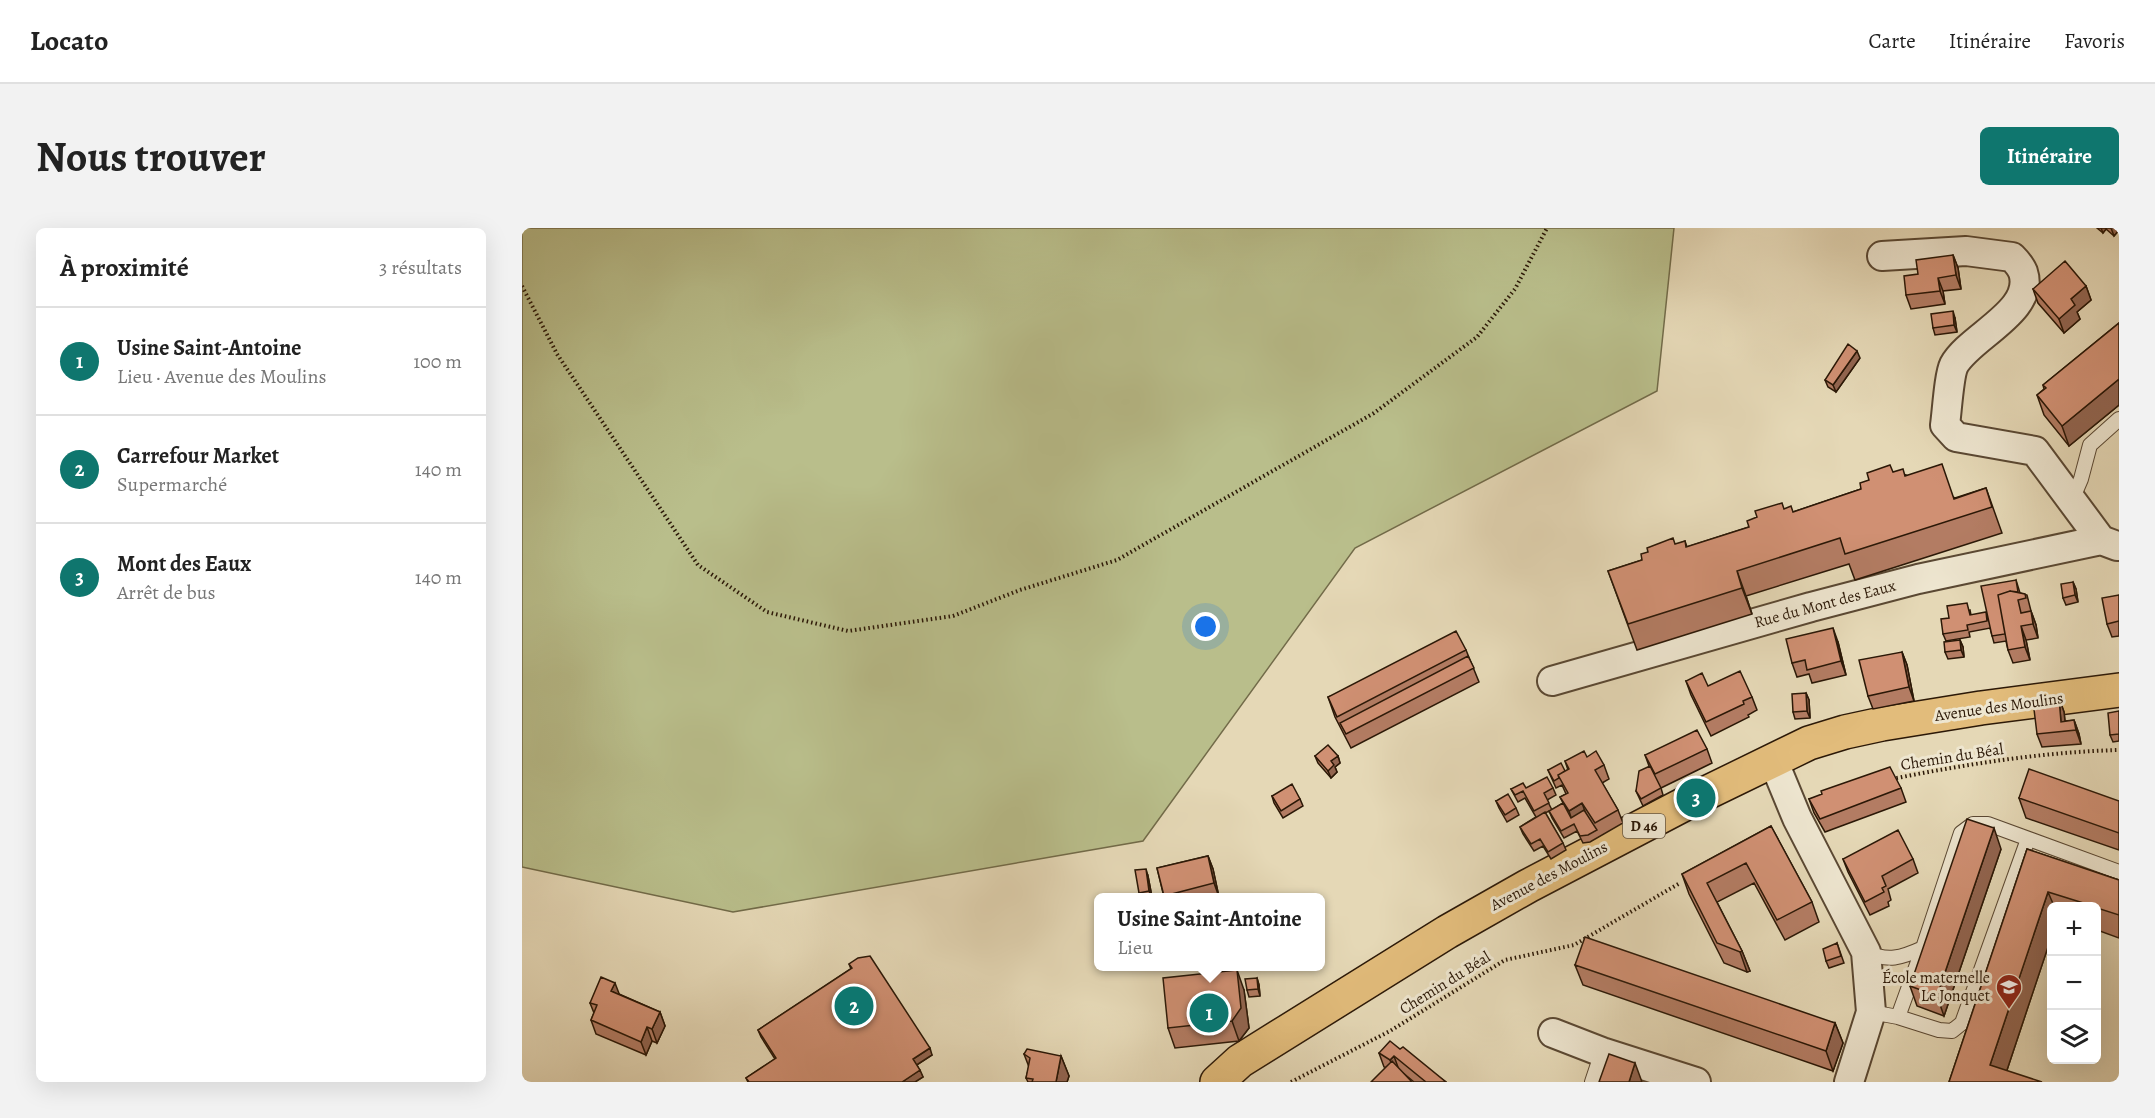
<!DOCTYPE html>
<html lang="fr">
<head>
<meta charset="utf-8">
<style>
	body { margin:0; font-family:Alegreya,serif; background:#f2f2f2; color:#222 }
	.controls { position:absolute; right:18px; bottom:18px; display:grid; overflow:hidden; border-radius:9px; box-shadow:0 6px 24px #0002 }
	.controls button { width:54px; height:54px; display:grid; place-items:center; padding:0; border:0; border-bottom:2px solid #e0e0e0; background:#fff; color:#222; font:30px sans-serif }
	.you { position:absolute; left:684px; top:399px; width:21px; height:21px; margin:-15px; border:4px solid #fff; border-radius:50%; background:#1a73e8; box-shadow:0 0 0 9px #1a73e833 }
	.badge { display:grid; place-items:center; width:39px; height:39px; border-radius:50%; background:#0f766e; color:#fff; font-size:20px; font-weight:700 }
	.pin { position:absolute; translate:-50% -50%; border:3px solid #fff; box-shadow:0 2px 6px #0006 }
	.popup { position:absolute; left:572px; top:665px; width:231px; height:78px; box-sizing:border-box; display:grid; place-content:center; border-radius:9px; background:#fff; filter:drop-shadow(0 2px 4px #0005); font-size:20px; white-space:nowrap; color:#767676 }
	.popup b { font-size:22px; color:#222 }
	.popup::after { content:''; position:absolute; left:50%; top:100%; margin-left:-12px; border:12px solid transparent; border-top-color:#fff }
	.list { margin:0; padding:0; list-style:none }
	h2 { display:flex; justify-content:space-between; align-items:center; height:78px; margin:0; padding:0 24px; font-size:26px }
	h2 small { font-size:20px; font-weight:400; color:#767676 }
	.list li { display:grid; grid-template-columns:39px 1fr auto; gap:18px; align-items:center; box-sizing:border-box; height:108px; padding:0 24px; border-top:2px solid #e0e0e0 }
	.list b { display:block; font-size:22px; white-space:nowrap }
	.list p { margin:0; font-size:20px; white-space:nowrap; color:#767676 }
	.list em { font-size:20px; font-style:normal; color:#767676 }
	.icon { flex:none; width:33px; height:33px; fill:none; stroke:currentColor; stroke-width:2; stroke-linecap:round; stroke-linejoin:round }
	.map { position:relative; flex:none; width:1597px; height:854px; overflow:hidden; border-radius:9px }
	header { display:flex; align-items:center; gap:36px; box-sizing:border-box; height:84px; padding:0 30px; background:#fff; border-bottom:2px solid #e0e0e0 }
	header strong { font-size:28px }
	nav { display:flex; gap:33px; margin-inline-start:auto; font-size:21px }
	.intro { display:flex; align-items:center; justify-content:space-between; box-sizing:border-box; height:144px; padding:0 36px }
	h1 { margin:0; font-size:42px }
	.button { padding:15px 27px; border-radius:9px; background:#0f766e; color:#fff; font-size:21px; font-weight:700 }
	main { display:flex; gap:36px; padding:0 36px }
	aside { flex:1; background:#fff; border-radius:9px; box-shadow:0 6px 24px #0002 }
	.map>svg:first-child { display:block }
</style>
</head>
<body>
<header>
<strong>Locato</strong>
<nav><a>Carte</a><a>Itinéraire</a><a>Favoris</a></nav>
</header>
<div class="intro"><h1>Nous trouver</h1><a class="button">Itinéraire</a></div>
<main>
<aside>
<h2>À proximité<small>3 résultats</small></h2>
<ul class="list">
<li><span class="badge">1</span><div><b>Usine Saint-Antoine</b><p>Lieu · Avenue des Moulins</p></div><em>100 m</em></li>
<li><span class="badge">2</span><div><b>Carrefour Market</b><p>Supermarché</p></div><em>140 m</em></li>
<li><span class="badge">3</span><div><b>Mont des Eaux</b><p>Arrêt de bus</p></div><em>140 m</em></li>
</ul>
</aside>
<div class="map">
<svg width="1597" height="854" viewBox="0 0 1597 854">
	<rect width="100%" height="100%" fill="#e5d8b6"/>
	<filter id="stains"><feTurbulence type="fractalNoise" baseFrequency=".00333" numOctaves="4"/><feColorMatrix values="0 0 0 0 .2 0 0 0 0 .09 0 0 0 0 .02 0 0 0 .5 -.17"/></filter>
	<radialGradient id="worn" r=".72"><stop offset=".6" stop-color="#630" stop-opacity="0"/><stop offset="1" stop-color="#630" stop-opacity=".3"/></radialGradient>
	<path fill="#b9be8b" stroke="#726b49" stroke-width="1.5" d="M0,0H1152L1135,163L833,320L621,613L211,684L0,639Z"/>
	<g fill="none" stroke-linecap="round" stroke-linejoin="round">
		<g stroke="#5a4833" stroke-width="16">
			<path id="service" d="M1550,272L1559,251L1568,217L1597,191
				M1344,724C1366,734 1379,730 1401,720L1439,605L1451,596H1466L1597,644
				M1349,784L1376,789L1417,802L1430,803L1440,795L1506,611
				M1376,789L1401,720
				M1070,854L1080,824"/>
		</g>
		<g stroke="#5a4833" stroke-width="32">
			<path id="minor" d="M1360,28L1444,23L1490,29C1494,33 1499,39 1501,44C1514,83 1448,108 1432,137C1427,147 1425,183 1423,197L1434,209L1513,223L1579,312L1595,318
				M1030,453L1289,379L1396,351L1579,312
				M1251,532L1275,590L1344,724L1349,784L1327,854
				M1031,805L1080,824L1174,854"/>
		</g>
		<g stroke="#2b1807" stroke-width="36">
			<path id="primary" d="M695,854L718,833L925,704L1006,658L1174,570L1287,515L1323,504L1360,496L1459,480L1597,462"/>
		</g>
		<path stroke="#2b1807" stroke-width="4" stroke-dasharray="1.5 3" stroke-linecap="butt" d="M0,58L35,126L176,337L245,384L326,403L431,388L498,362L595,332L852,185L955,109L993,61L1025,0
			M1370,551C1445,536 1521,524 1597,522
			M769,854L868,803L983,732L1052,717L1158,655"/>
		<use href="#service" stroke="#eee6d0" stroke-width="14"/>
		<use href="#minor" stroke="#eee6d0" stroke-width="28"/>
		<use href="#primary" stroke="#e2bc7b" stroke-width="33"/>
	</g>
	<path fill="#b37c63" stroke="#2b1807" stroke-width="1.5" d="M1575,0H1597V2L1592,8L1584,1L1581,5Z
		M1431,27L1436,40L1439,61L1421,63L1423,76L1389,81L1384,67L1396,46Z
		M1564,58L1569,72L1555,84L1558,91L1542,105L1516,75L1511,61Z
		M1433,90L1435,104L1413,107L1411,100Z
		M1597,95V177L1547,218L1522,187L1515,167L1522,161L1521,157Z
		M1338,130L1314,164L1306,159L1303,152Z
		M1371,244L1384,247L1433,270L1464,260L1480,305L1333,352L1327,336L1224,368L1230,386L1115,422L1086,343L1120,332L1163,313L1165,319L1227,299L1263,281L1271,284L1339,261Z
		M1494,352L1498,365L1505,367L1509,383L1514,397L1516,410L1504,412L1508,432L1491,435L1486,422L1484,413L1472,415L1468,400L1447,404L1448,409L1424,413L1421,406L1427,390L1448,382L1449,387L1466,389Z
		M1551,354L1554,361L1556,374L1544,377L1541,370Z
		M1597,367V408L1590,409L1585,396Z
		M1438,412L1441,419L1442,429L1426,431L1423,424Z
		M1316,414L1324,447L1290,455L1287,446L1275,449L1270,435Z
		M944,422L957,454L829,520L813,489L806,469Z
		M1380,424L1385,437L1392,473L1351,481L1346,468Z
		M1164,453L1230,469L1235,482L1226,487L1227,489L1189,508L1169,467Z
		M1284,465L1287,472L1288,490L1273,491L1271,484Z
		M1537,470L1542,484L1543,493L1552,492L1557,506L1559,516L1520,519L1515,506Z
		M1597,483V513L1591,514L1588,507Z
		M1185,521L1190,535L1139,560L1141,567L1121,578L1114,563L1127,538L1123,527Z
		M793,528H816L818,535L813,539L815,544L809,550L796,535Z
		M1065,529L1082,537L1087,551L1080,555L1096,582L1101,595L1068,614L1061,615L1055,603L1042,610L1030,590L1027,583L1023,585L1041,615L1044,622L1029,631L1021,618L1012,623L1001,606L998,599L1014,589L1003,570L996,574L989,561L1031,560L1034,567L1025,572L1030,582L1041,575L1038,569L1044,566L1040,557L1034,560L1026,542L1043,543L1046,542L1043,533Z
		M1379,560L1384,574L1303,604L1292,585L1287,571Z
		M750,568L778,571L781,578L761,590L752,575Z
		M1497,570L1597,573V622L1504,590Z
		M974,573L994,580L997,587L985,594L977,580Z
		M1249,598L1290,674L1297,694L1263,712L1232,655L1195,674L1220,723L1228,743L1225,744L1202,735L1167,666L1160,646Z
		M1479,621L1422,788L1395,778L1388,758Z
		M1505,621L1597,652V710L1575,702V678H1530V707L1485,842L1427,854Z
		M686,628L691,641L697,669H642L635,640Z
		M1321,631H1391L1396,645L1366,661L1369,672L1366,674L1367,678L1348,687L1326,644Z
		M626,648L630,669H619L617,665Z
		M1315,715L1322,735L1307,740L1304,733Z
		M327,736L410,827L395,837L401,849L393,854H226L224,850L253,831L239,809L236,802L329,741Z
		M1053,737L1313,795L1321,815L1311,843L1061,757Z
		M735,750L737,757L738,768L727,769L725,762Z
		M722,762L727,800L717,813L653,820L646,800Z
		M97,766L138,784L143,798L135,815L130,813L124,827L74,806L69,792L72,785L68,775Z
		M878,821L924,854H892L881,845L862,839L857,825Z
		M502,826L539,828L547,848L545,854H506L504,850L507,839Z"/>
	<path fill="#926550" stroke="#2b1807" stroke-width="1.5" d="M1579,0H1583L1584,1L1581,5Z
		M1589,0H1597V2L1592,8Z
		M1431,27L1436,40L1439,61L1434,47Z
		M1416,50L1421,63L1423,76L1418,63Z
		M1564,58L1569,72L1555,84L1558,91L1542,105L1537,91L1549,71Z
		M1431,83L1433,90L1435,104L1432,97Z
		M1335,123L1338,130L1314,164L1311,157Z
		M1597,151V177L1547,218L1540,198Z
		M1215,343L1224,368L1230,386L1220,360Z
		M1551,354L1554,361L1556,374L1553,367Z
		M1509,383L1514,397L1516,410L1511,396Z
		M1499,398L1504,412L1508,432L1503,419Z
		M1311,400L1316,414L1324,447L1319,433Z
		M1438,412L1441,419L1442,429L1439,422Z
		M1380,424L1385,437L1392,473L1387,459Z
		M1284,465L1287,472L1288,490L1285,483Z
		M1537,470L1542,484L1544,503L1539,494Z
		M1552,492L1557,506L1559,516L1554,502Z
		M816,528L818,535L813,539L815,544L809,550L806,543L809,533Z
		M1060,575L1065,589L1051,596L1047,583Z
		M1472,600L1479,621L1422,788L1415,768Z
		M686,628L691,641L697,669L692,655Z
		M624,641L626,648L630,669L627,663Z
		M1526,664L1532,678H1530V707L1481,854L1468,837Z
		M1220,723L1228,743L1225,744L1218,724Z
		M715,742L722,762L727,800L717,813L710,793Z
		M735,750L737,757L738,768L736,761Z
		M93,755L98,768L89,763Z
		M138,784L143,798L135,815L130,801Z
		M1313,795L1321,815L1311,843L1304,823Z
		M125,799L130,813L124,827L119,814Z
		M408,820L410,827L393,838L391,831Z
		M539,828L547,848L545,854H534Z
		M872,828L877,842L873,846L868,832Z
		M1113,835L1120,854H1107Z
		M398,842L401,849L393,854H380Z"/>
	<path fill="#d09073" stroke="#2b1807" stroke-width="1.5" d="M1431,27L1434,47L1416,50L1418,63L1384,67L1382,48L1396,46L1394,32Z
		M1543,33L1564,58L1549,71L1553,77L1537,91L1511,61Z
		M1431,83L1432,97L1411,100L1409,86Z
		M1597,95V151L1540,198L1515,167L1524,160L1521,157Z
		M1326,116L1335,123L1311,157L1303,152Z
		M1420,236L1432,271L1464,260L1470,279L1323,326L1318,310L1215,343L1220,360L1106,396L1086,343L1120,332L1119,326L1126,324L1125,320L1151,310L1153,316L1163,313L1164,319L1227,299L1225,293L1235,289L1233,283L1260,275L1262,281L1269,278L1271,284L1339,261L1338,255L1347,252L1345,245L1368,237L1371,244L1381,241L1383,248Z
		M1494,352L1496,364L1488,363L1476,367L1483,406L1470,408L1459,358Z
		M1551,354L1553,367L1541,370L1539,356Z
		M1488,363L1503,366L1504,370L1496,372L1499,385L1509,383L1511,396L1499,398L1503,419L1486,422L1476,367Z
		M1597,367V393L1585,396L1580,370Z
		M1445,375L1448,387L1464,384L1465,393L1445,397L1446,402L1421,406L1419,391L1427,390L1425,378Z
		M1311,400L1319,433L1285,442L1283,432L1270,435L1264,411Z
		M934,403L944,422L815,489L806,469Z
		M1438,412L1439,422L1423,424L1422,414Z
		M1380,424L1387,459L1346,468L1337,432Z
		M946,428L952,440L824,506L818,495Z
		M1218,443L1230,469L1221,473L1222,476L1184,494L1164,453L1180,445L1186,458Z
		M1284,465L1285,483L1271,484L1270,466Z
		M1537,470L1539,494L1552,492L1554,502L1515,506L1511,473Z
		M1597,483V506L1588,507L1586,485Z
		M1175,502L1185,521L1133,546L1123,527Z
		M806,517L816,528L809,533L812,537L806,543L793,528Z
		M1062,523L1065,529L1074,523L1082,537L1073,542L1096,582L1073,595L1060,575L1047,583L1038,569L1046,565L1036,547L1047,541L1043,533Z
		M1039,535L1043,543L1036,547L1037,550L1032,553L1026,542Z
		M1128,538L1139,560L1119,571L1114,563L1117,543Z
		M1368,539L1379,560L1298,591L1287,571L1300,566L1299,563Z
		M1507,541L1597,573V605L1497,570Z
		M1025,549L1031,560L1022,565L1027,575L1012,583L1001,563L993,567L989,561L1001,555L1004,560Z
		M770,556L778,571L759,583L750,568Z
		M986,566L994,580L983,587L974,573Z
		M1041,575L1049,590L1062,582L1075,602L1066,607L1058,608L1052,596L1039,603L1027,583Z
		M1023,584L1041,615L1026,624L1018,611L1009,616L998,599Z
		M1445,591L1472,600L1415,768L1388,758Z
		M1249,598L1290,674L1255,692L1224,635L1185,655L1220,723L1218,724L1195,715L1160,646Z
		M1376,602L1391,631L1360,648L1364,658L1360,660L1362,664L1343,674L1321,631Z
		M1505,621L1597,652V687L1575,680V678H1571L1526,664L1468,837L1520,854H1427Z
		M686,628L692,655L642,668L635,640Z
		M624,641L627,663L617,665L613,642Z
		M1063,709L1313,795L1304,823L1053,737Z
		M1315,715L1319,728L1304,733L1301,721Z
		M348,728L408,820L391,831L398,842L380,854H227L224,850L254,830L236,802L330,740L327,736L336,730Z
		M715,742L719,780L710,793L646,800L641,750Z
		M79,749L93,755L89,763L138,784L130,801L125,799L119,814L69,792L75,777L68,775Z
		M735,750L736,761L725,762L723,751Z
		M868,813L878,821L881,819L924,854H904L872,828L868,832L857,825Z
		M505,821L539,828L534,854H510L511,851L504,850L508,830L502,826Z
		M1087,826L1113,835L1107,854H1077Z
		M870,833L890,854H849Z"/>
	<defs>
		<g id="school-pin" transform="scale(1.35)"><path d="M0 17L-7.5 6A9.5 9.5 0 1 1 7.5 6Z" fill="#8f2418" stroke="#eee6d0"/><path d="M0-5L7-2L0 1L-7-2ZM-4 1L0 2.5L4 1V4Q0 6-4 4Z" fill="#fff"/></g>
	</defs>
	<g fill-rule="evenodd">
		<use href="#school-pin" x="1487" y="759"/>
	</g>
	<g text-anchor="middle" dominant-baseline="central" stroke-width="6" stroke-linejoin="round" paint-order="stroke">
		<rect fill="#eee6d0" stroke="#665643" stroke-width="1.5" x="1101" y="586" width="42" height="24" rx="4.5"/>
		<g font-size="15" font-weight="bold" fill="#2b1807">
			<text x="1122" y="598">D 46</text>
		</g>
		<g font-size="16" fill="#2b1807" stroke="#eee6d0">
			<text transform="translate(1303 376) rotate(-15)">Rue du Mont des Eaux</text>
			<text transform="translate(1477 479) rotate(-8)">Avenue des Moulins</text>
			<text transform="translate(1430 529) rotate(-9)">Chemin du Béal</text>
			<text transform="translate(1027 648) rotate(-28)">Avenue des Moulins</text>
			<text transform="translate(923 755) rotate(-32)">Chemin du Béal</text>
		</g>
		<g font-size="16" fill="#2b1807" stroke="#eee6d0" text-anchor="end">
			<text x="1468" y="750">École maternelle<tspan x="1468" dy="18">Le Jonquet</tspan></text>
		</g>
	</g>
	<rect width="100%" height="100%" filter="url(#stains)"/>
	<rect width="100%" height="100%" fill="url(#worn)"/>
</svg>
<div class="controls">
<button>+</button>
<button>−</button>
<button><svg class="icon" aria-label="layers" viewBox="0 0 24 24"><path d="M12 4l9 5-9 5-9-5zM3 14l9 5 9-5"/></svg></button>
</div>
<div class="you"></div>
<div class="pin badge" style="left:687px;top:785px">1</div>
<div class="popup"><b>Usine Saint-Antoine</b>Lieu</div>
<div class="pin badge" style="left:332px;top:778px">2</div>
<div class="pin badge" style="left:1174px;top:570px">3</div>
</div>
</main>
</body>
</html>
